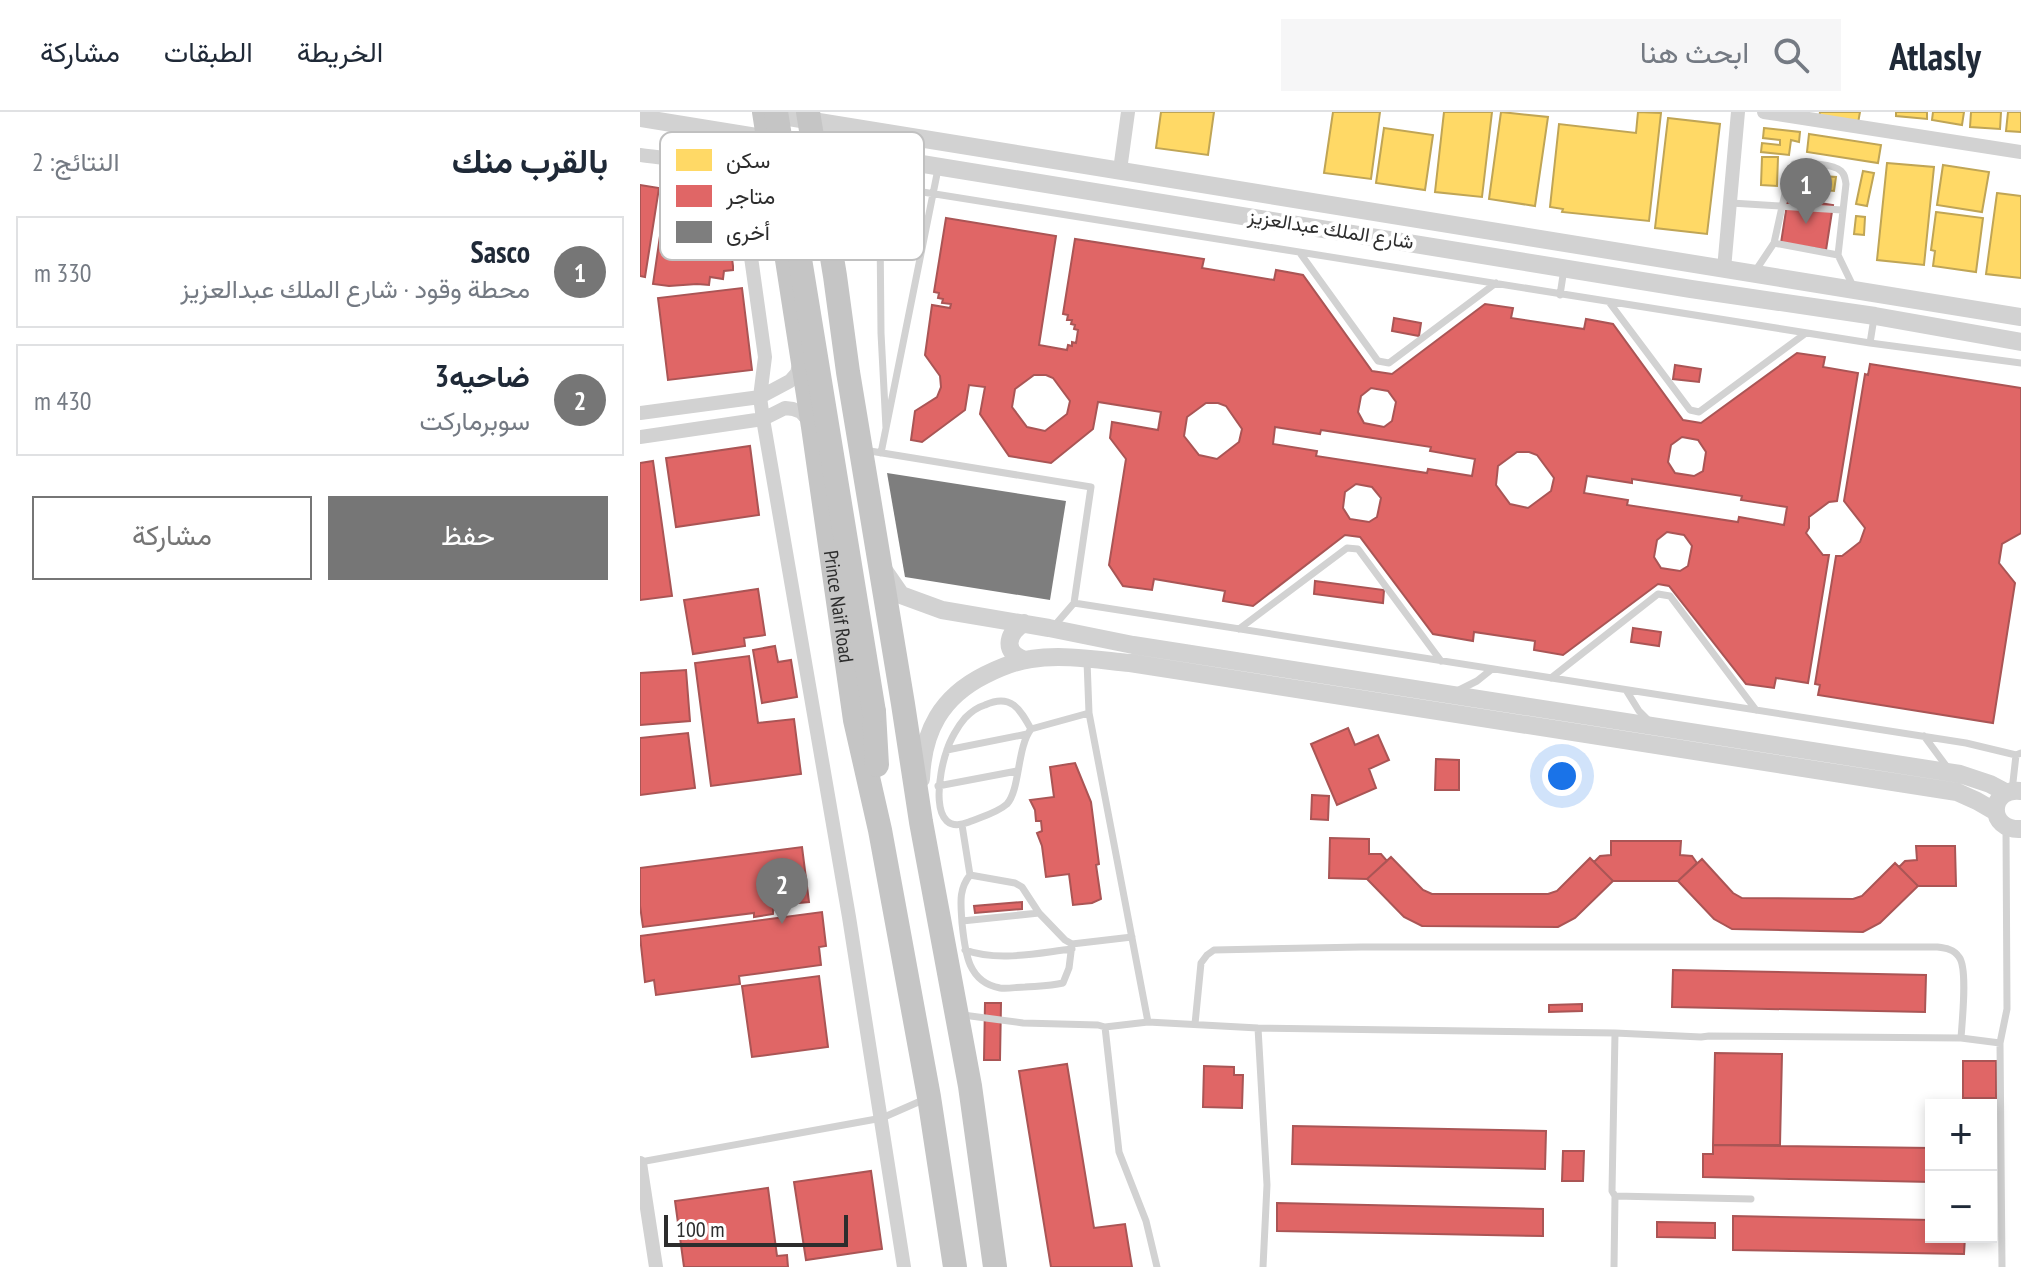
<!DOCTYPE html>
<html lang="ar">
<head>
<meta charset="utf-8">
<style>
	body { margin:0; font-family:"PT Sans Narrow",Vazirmatn,sans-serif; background:#f6f6f7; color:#1f2937; direction:rtl }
	.controls { position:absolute; right:24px; bottom:24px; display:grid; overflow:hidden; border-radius:0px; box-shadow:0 4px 12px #0003 }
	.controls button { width:72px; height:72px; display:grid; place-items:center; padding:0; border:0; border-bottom:2px solid #e0e1e3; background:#fff; color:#1f2937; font:40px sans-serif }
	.scale { position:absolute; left:24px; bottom:20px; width:184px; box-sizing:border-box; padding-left:8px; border:4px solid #2d2d2d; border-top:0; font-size:22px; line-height:28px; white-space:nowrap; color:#2d2d2d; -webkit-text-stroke:6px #fff; paint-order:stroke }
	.you { position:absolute; left:922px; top:664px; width:28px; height:28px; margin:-20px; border:6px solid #fff; border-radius:50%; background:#1a73e8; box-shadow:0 0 0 12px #1a73e833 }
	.badge { display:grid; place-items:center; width:52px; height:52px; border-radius:50%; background:#767676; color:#fff; font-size:26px; font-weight:700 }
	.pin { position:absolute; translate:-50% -66px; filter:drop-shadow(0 2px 4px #0008) }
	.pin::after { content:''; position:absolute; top:42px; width:28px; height:24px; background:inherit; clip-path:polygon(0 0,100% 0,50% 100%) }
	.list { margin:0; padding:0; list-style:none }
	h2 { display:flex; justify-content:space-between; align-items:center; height:104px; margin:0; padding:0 32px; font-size:34px }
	h2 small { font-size:26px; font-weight:400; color:#747a83 }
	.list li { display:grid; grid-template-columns:52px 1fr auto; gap:24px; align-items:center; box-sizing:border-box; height:112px; margin:0 16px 16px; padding:0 16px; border:2px solid #e0e1e3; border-radius:0px }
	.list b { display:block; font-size:30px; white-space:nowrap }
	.list p { margin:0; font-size:26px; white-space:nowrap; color:#747a83 }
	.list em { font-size:26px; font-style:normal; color:#747a83 }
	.actions { display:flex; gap:16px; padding:24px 32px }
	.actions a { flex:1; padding:18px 0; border:2px solid #767676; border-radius:0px; text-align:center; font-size:28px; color:#767676 }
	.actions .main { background:#767676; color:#fff }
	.icon { flex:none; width:44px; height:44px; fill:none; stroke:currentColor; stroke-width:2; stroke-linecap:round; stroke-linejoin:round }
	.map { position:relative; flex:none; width:1381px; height:1155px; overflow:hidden; direction:ltr }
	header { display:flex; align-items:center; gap:48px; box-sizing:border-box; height:112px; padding:0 40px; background:#fff; border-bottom:2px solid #e0e1e3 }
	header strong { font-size:38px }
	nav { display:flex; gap:44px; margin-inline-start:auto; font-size:28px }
	.search { width:560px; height:72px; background:#f6f6f7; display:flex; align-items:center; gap:20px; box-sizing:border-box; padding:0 28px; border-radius:0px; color:#747a83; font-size:30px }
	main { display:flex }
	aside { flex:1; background:#fff }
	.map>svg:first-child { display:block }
</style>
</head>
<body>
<header>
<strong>Atlasly</strong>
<div class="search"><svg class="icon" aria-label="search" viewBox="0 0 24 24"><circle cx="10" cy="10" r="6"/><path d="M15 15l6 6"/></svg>ابحث هنا</div>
<nav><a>الخريطة</a><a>الطبقات</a><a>مشاركة</a></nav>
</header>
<main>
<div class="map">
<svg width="1381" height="1155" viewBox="0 0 1381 1155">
	<rect width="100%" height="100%" fill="#fff"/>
	<path fill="#ffd966" stroke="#c0a555" stroke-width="2" d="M521,0H574L568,43L516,36Z
		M693,0H740L731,67L684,61Z
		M804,0H852L842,85L795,80Z
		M861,0L908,5L895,94L849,87Z
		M998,0L1021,1L1009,109L922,100L923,97L910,95L919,12L996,21Z
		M1180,0H1220L1218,11L1179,6Z
		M1256,0H1287V7L1256,4Z
		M1293,0H1324L1322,13L1292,8Z
		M1331,0H1361L1360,17L1330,15Z
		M1368,0H1381V20L1366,19Z
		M1028,6L1080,12L1067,122L1015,116Z
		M744,16L793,23L785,78L736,71Z
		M1124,16L1160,20L1159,30L1151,28L1149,43L1121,40L1122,31L1140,33V28L1123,26Z
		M1169,22L1241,33L1238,51L1167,40Z
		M1122,45H1138L1137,74L1121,73Z
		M1247,51L1294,55L1284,153L1237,148Z
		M1303,53L1349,60L1342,100L1297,93Z
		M1223,59L1234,61L1227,94L1216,92Z
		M1167,63L1196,65L1194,79L1166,76Z
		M1357,81L1381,84V166L1346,162Z
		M1296,100L1343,106L1336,160L1293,154L1295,139L1291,138Z
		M1216,104L1225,105L1224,123L1214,122Z"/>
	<path fill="#e06666" stroke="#a55" stroke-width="2" fill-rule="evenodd" d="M28,69L83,76L93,154V158L84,159L83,167L70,165L69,173L57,172L29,174L13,172Z
		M0,73L19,76L5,165L0,164Z
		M1148,86L1193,93L1186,138L1141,131Z
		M306,106L416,124L399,233L427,238L428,233L432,234V230L436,231L438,218L434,217L435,213L431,212L432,208H427L428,203L423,202L435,127L564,147L562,156L634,168L636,158L663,163L732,259L752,262L845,192L873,196L871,206L944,217L946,207L973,212L1043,308L1061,311L1157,241L1185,245L1183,255L1218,261L1197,389L1189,390L1169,405V416L1166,421L1183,443H1189L1168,571L1136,566L1134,576L1106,572L1029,474L1018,472L923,543L894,538L895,529L834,520L833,529L793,522L720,425L705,423L613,494L583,489L585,479L514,467L512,478L483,474L469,453L486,347L470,326L472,310L518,318L521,300L458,290L453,317L411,351L369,344L340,302L345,275L329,273L325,298L282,330L271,328L275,299L297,285L301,275L300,264L285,243L292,193L310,196L311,192L302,191L303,187L298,186L299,181L294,180ZM394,263H406L413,266L430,289L427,302L405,319L387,315L372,295L375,277ZM731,276L748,279L756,290L752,309L744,315L724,311L718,300L721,284ZM566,291H578L586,294L602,317L599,330L577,347L559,343L544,324L547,305ZM635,315L680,322L681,318L791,335L790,339L835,347L832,364L788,357L787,361L676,344L677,339L633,332ZM1042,325L1058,328L1066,340L1063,359L1054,364L1035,361L1028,350L1031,333ZM877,340H889L897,343L914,366L911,379L888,396L870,392L856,373L858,354ZM947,364L992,371V367L1102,384L1101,388L1147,395L1144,413L1099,405L1098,410L987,393L988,388L944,381ZM716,372L732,375L741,386L737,405L729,410L710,407L703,396L705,380ZM1027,420L1044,423L1052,434L1048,454L1040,459L1021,456L1014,445L1017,428Z
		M102,176L112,258L28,268L18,186Z
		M754,206L781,211L779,224L752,219Z
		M1230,252L1381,276V421L1362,432L1359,451L1375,471L1353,611L1178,583L1180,573L1175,572L1196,444H1202L1220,430L1225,416L1204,389L1225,262L1228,263Z
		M1035,253L1061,257L1059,270L1033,267Z
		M110,334L119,403L36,415L26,346Z
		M13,349L32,484L0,488V351Z
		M675,469L744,478L743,491L674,482Z
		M118,477L125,523L104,526L105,534L53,542L44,488Z
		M993,516L1021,520L1019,534L991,530Z
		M135,534L138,550L151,548L157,585L122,591L113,538Z
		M109,544L118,611L154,607L161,662L71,674L55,551Z
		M46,558L50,609L0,613V561Z
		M708,616L715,633L738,623L749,648L729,657L736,676L697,693L671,632Z
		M48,621L55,676L0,683V626Z
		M796,647L819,648V678H795Z
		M435,651L451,690L459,752L456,753L461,787L452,791L433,793L429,762L406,765L402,734L397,721L402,719L401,709H396L395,698L390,688L414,685L410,655Z
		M672,683L689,684L688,708L671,707Z
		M690,726L729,727V742H741L747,749L727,767L689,766Z
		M971,729H1041L1040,743L1052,744L1057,751L1038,769H973L954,750L960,744L971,743Z
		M1276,734H1315L1316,774H1278L1259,755L1265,749L1277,748Z
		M162,735L169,790L147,792V796L133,798V802L114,805V801L3,815L0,794V756Z
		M751,745L783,778L792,782H908L917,779L950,746L973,769L935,806L918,815L782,814L764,805L727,767Z
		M1062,747L1093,781L1102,786L1213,787L1222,784L1255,751L1278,774L1240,811L1223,820L1092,817L1074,807L1038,769Z
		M382,790V797L335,801L334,794Z
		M182,800L186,834L179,835L181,853L99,864L100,872L16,883L14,868L5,870L0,824Z
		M1033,858L1286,863L1285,900L1032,895Z
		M179,864L188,935L112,945L102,874Z
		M345,891H361L360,948H344Z
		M942,892V899L909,900V893Z
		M1075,941L1142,942L1140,1033H1073Z
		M1323,949H1356V986H1323Z
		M427,952L454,1116L485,1112L492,1155H411L379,959Z
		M564,954L594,955V963H603L602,996L563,995Z
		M653,1014L906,1019L905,1057L652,1052Z
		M1073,1033L1291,1036V1070L1063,1065V1042H1073Z
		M923,1039H944L943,1069H922Z
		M231,1059L242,1137L166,1148L154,1070Z
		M128,1076L137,1144L147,1143L148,1155H44L35,1089Z
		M637,1091L903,1097V1124L637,1119Z
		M1093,1104L1291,1108V1125H1325L1324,1142L1093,1138Z
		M1017,1110L1075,1111V1126L1017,1125Z"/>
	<path fill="#7e7e7e" d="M247,361L426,389L410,488L265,465Z"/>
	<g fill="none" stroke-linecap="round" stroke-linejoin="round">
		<path stroke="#d2d2d2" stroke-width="7" d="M1091,91L1202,98
			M1134,131L1150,59L1154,52C1164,50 1194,52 1201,59C1205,63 1205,66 1206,72L1198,143
			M660,141L738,249L749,251L856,171
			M1114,161L1134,131L1198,143L1213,174
			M920,183L924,157
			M969,190L1050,298L1059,300L1166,221
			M1230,231L1234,206
			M246,316L241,221L240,116C242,93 244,81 270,78L1230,231L1381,251
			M224,338L451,375L434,491L415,513
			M241,341L298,57
			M434,491L1326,631L1376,643
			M599,517L707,436L718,437L801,549
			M447,549L449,601L508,910
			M911,566L1018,482L1030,484L1116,598
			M986,578L999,599L1008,608
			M817,579L837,569L852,557
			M391,617C380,597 371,581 345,593C338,595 330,601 325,606C318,614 310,628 307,638C299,659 287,727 329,710C341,705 357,701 367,692C380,678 377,635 391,617L449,601
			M1284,624L1307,655
			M307,638L387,622
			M298,674L377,659
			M1372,679L1376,643L1381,641
			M322,713L330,763C318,778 321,793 322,811C325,839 327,870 360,876C368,877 377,875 385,875C398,874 411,874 423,871L429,856L432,832
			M330,763L375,771L382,775L399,801L425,828L432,832L492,825
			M322,809L399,801
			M325,838C359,850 396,841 432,837
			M323,903L383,911L458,913L465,915L508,910L618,916L975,921L1061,925L1069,924L1321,926L1360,931
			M555,912L561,851L567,843L574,838L722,835H1297C1305,836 1314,837 1319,845C1328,856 1322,910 1321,926
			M465,915L479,1040L506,1109L517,1155
			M618,916L627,1073L623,1155
			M0,1050L242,1006L283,988
			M975,1084L1111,1087
			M974,1155L975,1084L972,1079L975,921
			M1362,1155L1360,931L1367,897L1366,718"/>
		<path stroke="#d2d2d2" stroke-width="14" d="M1124,0L1381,40
			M0,43C26,47 72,48 91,66C97,72 100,80 103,88L125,245L120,285L123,307L209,805L264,1155
			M480,58L488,0
			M1084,157L1098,0
			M0,301L120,285L150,269L157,261L160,248
			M0,325L123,307L145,296L153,297L161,300L170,310
			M0,1051L16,1155"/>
		<path stroke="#d2d2d2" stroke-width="18" d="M124,1L1381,205
			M0,6L1051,177L1235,204L1381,230
			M48,21C92,39 115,48 133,96
			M189,112C201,59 211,59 262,56
			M243,457L261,483L302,498L409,516L493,533L1320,662L1350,672L1367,681
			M384,511C366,522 363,541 385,548
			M281,667C283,619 301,585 345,563C359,556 376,549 391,547C423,542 458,548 490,551L1317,680L1337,689L1356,700
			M1381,679C1348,675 1347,719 1381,717"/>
		<g stroke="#c5c5c5" stroke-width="24">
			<path id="s1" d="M124,0L173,315L215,608L240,718L289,985L315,1155"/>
			<path d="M168,0L195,164L208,260L263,592L281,710L330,974L355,1155"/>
			<path d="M234,600L237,653"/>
		</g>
		<path stroke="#c5c5c5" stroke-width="24" d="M136,0L234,600"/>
	</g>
	<g text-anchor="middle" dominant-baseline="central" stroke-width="8" stroke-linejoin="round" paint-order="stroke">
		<g font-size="20" fill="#2d2d2d" stroke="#fff">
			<text transform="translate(691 117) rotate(9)">شارع الملك عبدالعزيز</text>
			<text stroke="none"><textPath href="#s1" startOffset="500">Prince Naif Road</textPath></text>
		</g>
	</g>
	<rect x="20" y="20" width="264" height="128" rx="12" fill="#fff" stroke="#c0c0c0" stroke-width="2"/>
	<rect x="36" y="37" width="36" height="22" fill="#ffd966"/>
	<rect x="36" y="73" width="36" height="22" fill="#e06666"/>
	<rect x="36" y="109" width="36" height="22" fill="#7e7e7e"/>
	<g font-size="22" fill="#2d2d2d">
		<text x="86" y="56">سكن</text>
		<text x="86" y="92">متاجر</text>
		<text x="86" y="128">أخرى</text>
	</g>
</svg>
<div class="controls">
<button>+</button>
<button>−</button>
</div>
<div class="scale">100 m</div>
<div class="you"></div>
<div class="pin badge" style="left:1166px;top:112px">1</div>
<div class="pin badge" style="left:142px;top:812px">2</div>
</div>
<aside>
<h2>بالقرب منك<small>النتائج: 2</small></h2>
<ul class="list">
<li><span class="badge">1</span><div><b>Sasco</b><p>محطة وقود · شارع الملك عبدالعزيز</p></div><em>330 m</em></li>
<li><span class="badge">2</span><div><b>ضاحيه3</b><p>سوبرماركت</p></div><em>430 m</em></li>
</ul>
<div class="actions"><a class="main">حفظ</a><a>مشاركة</a></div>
</aside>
</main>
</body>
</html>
